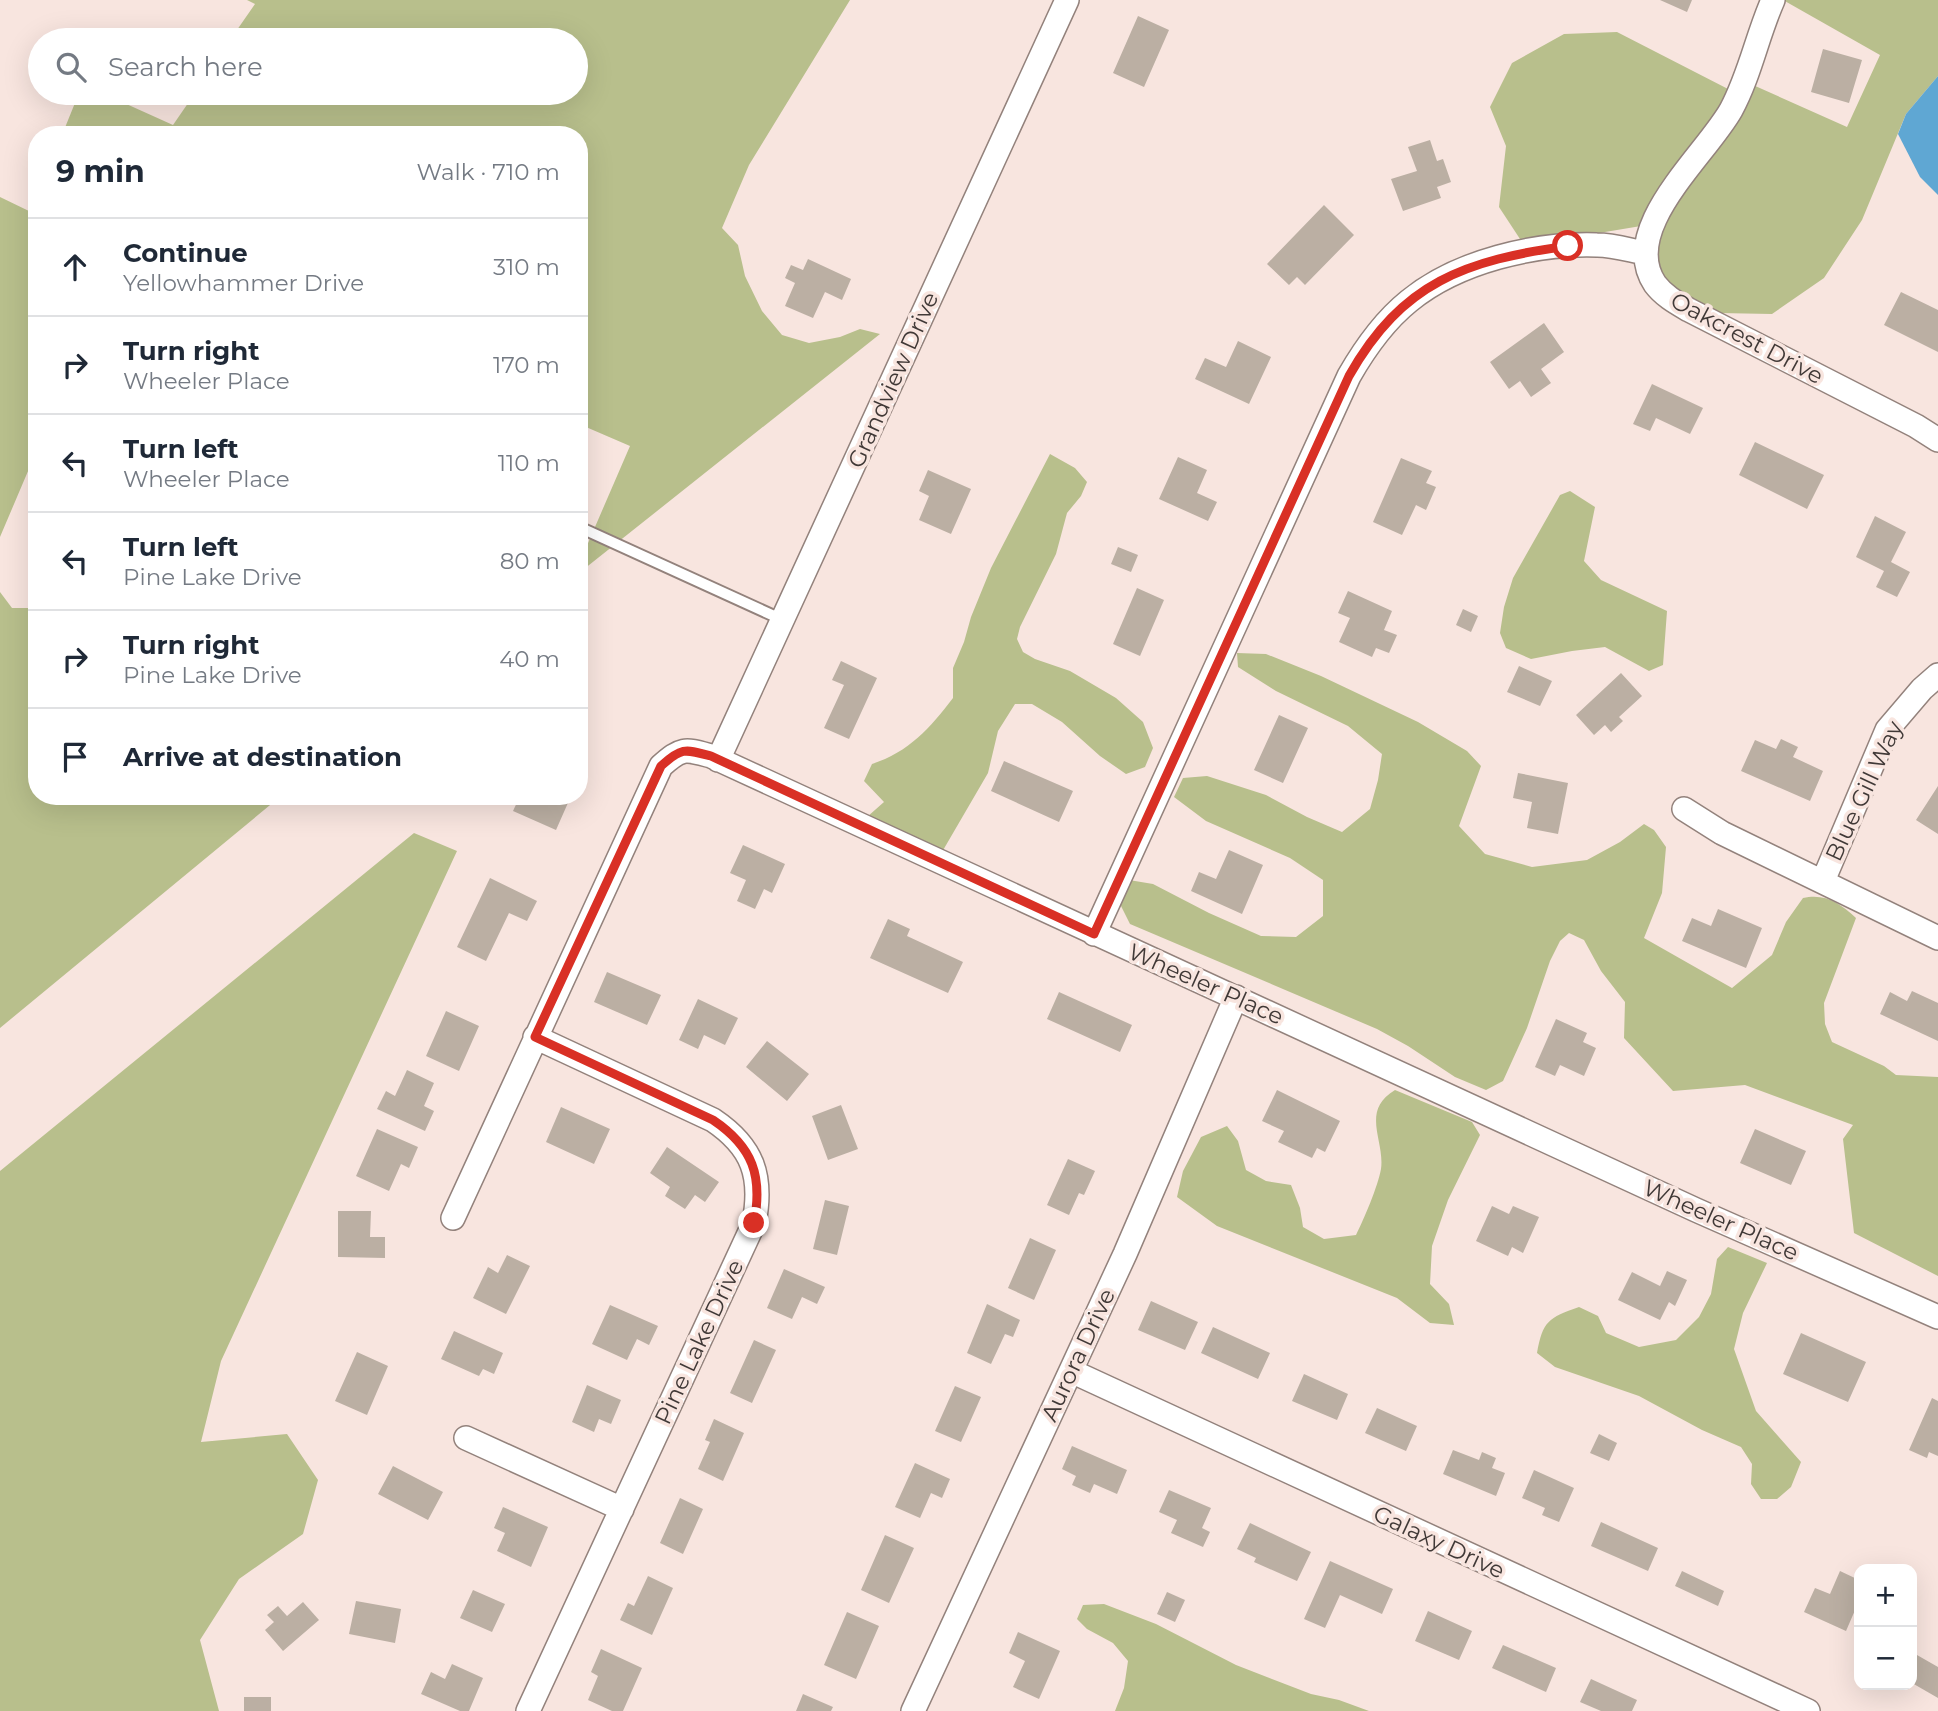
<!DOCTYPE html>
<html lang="en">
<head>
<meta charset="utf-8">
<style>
	body { margin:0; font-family:Montserrat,sans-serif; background:#f6f6f7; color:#1f2937 }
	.controls { position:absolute; right:21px; bottom:21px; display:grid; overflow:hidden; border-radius:14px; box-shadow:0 7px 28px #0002 }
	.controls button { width:63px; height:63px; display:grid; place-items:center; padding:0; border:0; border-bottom:2px solid #e0e1e3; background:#fff; color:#1f2937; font:35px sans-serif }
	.stop { position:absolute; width:21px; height:21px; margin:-16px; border:5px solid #d93025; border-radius:50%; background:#fff }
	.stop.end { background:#d93025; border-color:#fff; box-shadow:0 2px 7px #0008 }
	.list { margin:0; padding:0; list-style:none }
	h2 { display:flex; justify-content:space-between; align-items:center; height:91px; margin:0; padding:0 28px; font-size:30px }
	h2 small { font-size:23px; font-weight:400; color:#747a83 }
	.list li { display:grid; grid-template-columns:46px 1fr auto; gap:21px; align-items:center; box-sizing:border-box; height:98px; padding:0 28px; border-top:2px solid #e0e1e3 }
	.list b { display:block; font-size:26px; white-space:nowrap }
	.list p { margin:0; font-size:23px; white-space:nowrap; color:#747a83 }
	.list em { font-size:23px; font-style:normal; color:#747a83 }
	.icon { flex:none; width:38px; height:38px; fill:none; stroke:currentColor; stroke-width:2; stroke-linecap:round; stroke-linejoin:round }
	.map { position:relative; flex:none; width:1938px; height:1711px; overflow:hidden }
	.search { position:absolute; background:#fff; box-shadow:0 7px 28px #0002; left:28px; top:28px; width:560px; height:77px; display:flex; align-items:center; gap:18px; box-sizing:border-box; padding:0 24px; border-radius:38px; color:#747a83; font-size:26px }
	.panel { position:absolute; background:#fff; box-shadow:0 7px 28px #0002; left:28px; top:126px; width:560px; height:679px; border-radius:28px }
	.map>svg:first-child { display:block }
</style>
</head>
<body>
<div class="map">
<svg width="1938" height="1711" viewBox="0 0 1938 1711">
	<rect width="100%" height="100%" fill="#f8e5df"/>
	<path fill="#b8bf8c" d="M247,0H850L749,165L722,228L738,245L745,276L762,311L782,335L809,343L840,337L860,329L880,334L579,573V564L630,446L579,424V135H62L79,93H102L173,125L195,93H576V40H230L255,4Z
		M1783,0H1938V76L1906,114L1862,220L1824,278L1772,314L1718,313L1674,289L1662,276L1655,257L1663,220L1753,85L1847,127L1880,55Z
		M1617,32L1730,90L1724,103L1641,226L1593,234L1520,239L1499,207L1506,146L1490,107L1512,63L1564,34Z
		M0,197L31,212L37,198V450L0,537Z
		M1050,454L1075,468L1087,482L1081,496L1067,513L1056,554L1020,627L1017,639L1023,652L1035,659L1070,671L1116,698L1143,722L1153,748L1145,767L1126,774L1100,756L1062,722L1032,704H1015L998,731L988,773L942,852L867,817L884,802L864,781L872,764C909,752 930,728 953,698V668L964,642L971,617L991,568Z
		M1570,491L1595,507L1584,561L1601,580L1667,611L1663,665L1649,671L1605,647L1572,651L1531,659L1506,648L1500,633L1504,607L1513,578L1560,495Z
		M0,592L12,608H28L37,611V796H281L0,1028Z
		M1237,653L1266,654L1321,676L1418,722L1467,751L1481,766L1459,826L1485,854L1532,867L1587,860L1620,842L1644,824L1654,830L1666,847L1662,893L1644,938L1732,988L1772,955L1786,922L1803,898C1825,893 1840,903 1856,918L1824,1003L1825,1024L1832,1042L1884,1066L1896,1075L1938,1077V1276L1854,1233L1843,1139L1853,1125L1745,1085L1673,1091L1624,1038L1625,1002L1601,971L1584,940L1569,933L1560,941L1550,961L1527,1028L1503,1081L1486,1090L1455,1077L1408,1046L1377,1029L1130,924L1119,902L1129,880L1153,884L1209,913L1261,936L1296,937L1323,916V880L1290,858L1206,821L1174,797L1183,778L1207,776L1266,795L1307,817L1342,832L1370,809L1378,780L1382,754L1348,726L1276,691L1238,667Z
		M414,833L457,851L221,1361L201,1442L287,1434L318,1480L303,1534L239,1579L200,1640L219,1711H0V1171Z
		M1395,1090L1472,1122L1480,1135L1448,1200L1432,1246L1430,1284L1449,1304L1454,1325L1430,1323L1397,1298L1217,1226L1177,1197L1183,1171L1201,1137L1227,1126L1238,1141L1246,1170L1266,1181L1291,1185L1300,1208L1303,1227L1324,1239L1356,1235C1364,1219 1378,1186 1381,1169C1385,1140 1360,1111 1395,1090Z
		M1728,1247L1767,1263L1743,1313L1734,1349L1756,1411L1801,1462L1791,1487L1777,1499H1761L1751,1484L1752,1464L1741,1447L1702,1430L1639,1396L1555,1367L1537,1353C1543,1321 1548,1318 1579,1307L1598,1316L1606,1333L1639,1347L1676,1340L1699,1317L1711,1294L1717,1259Z
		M1104,1604L1156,1624L1236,1665L1311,1694L1339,1700L1369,1711H1115L1124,1688L1128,1661L1113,1643L1087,1629L1077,1619L1083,1605Z"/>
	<path fill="#5fa7d3" d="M1938,76V195L1920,177L1898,134L1906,114Z"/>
	<path fill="#bbafa3" d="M1660,0H1692L1687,12Z
		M1138,16L1169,30L1144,87L1113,73Z
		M1823,49L1862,60L1849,103L1811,92Z
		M1430,140L1437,161L1443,159L1451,182L1437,187L1441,198L1403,211L1391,179L1417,171L1408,147Z
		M1324,205L1354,235L1305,285L1297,277L1289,285L1267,264Z
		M808,259L851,279L842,300L825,292L813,318L785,306L795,283L785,278L791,265L803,270Z
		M1901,292L1938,310V352L1884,325Z
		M1544,323L1564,352L1541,369L1551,383L1531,397L1520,381L1509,389L1490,362Z
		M1238,341L1271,357L1249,404L1195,379L1205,358L1226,367Z
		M1652,384L1703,408L1690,434L1656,418L1650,431L1633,424Z
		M1755,442L1824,475L1807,509L1739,475Z
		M1178,457L1207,470L1197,493L1217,502L1208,521L1159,499Z
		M1401,458L1432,471L1426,483L1436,487L1426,510L1416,505L1402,535L1373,522Z
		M928,470L971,489L951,534L919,520L929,496L919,491Z
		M1875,516L1906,532L1891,562L1910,572L1897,597L1876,587L1884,571L1856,557Z
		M1118,547L1138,555L1131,572L1111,564Z
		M1137,588L1164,600L1140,656L1113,644Z
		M1348,591L1392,611L1384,630L1397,635L1389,653L1376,648L1372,657L1339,642L1350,618L1338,613Z
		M1463,609L1478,616L1471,632L1456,625Z
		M841,661L877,678L849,739L824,728L844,685L832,680Z
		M1519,666L1552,681L1540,706L1507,692Z
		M1621,673L1642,696L1619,717L1623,721L1611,732L1605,725L1594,735L1576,715Z
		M1279,715L1308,728L1283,783L1254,770Z
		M1781,739L1798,747L1793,757L1823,771L1810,801L1741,771L1755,740L1776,749Z
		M1004,761L1073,791L1059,822L991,791Z
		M1518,773L1568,783L1558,834L1527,828L1532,802L1513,798Z
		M1938,786V834L1916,820Z
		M520,796H571L556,830L513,811Z
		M743,845L785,864L772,893L764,889L755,909L737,901L746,880L730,873Z
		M1229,850L1263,865L1242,914L1191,891L1199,872L1216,879Z
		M490,878L537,901L527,921L509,913L486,961L457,947Z
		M1718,909L1762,928L1746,968L1682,941L1692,918L1711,926Z
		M888,919L910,929L907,936L963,962L948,993L870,958Z
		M607,972L661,995L647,1025L594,1002Z
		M1912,991L1938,1003V1041L1880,1014L1890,992L1907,1001Z
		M1059,992L1132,1025L1120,1052L1047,1019Z
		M698,999L738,1018L725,1045L704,1035L698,1049L679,1040Z
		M446,1011L479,1026L459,1071L426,1056Z
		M1556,1019L1587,1033L1583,1042L1596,1048L1584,1076L1560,1065L1555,1076L1535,1067Z
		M767,1041L809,1074L787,1101L746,1067Z
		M407,1070L434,1083L424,1106L434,1111L425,1131L377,1109L386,1091L395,1096Z
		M1277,1090L1340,1121L1325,1152L1317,1148L1312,1158L1278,1142L1284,1131L1262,1121Z
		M841,1105L858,1149L828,1160L812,1116Z
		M561,1107L610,1129L594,1164L546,1142Z
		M377,1129L418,1147L409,1168L401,1164L389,1191L356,1176Z
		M1755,1129L1806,1151L1791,1185L1740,1163Z
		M667,1147L719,1182L705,1202L695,1195L685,1209L665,1196L670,1187L650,1173Z
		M1068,1159L1095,1171L1084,1195L1079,1193L1069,1215L1047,1205Z
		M825,1200L849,1206L837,1255L813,1249Z
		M1492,1206L1509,1214L1513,1206L1539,1217L1523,1253L1512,1247L1508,1256L1476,1241Z
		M338,1211H371L370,1237H385V1258L338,1257Z
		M1030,1238L1056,1250L1034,1300L1008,1288Z
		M507,1255L530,1266L506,1314L473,1298L488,1267L498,1273Z
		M784,1269L825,1287L817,1304L802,1297L792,1319L767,1308Z
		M1667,1271L1687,1280L1675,1306L1669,1302L1660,1320L1618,1300L1632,1272L1660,1286Z
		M1151,1301L1198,1322L1185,1350L1138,1330Z
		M987,1304L1020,1320L1013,1337L1005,1334L991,1364L967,1353Z
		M610,1305L658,1326L649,1345L637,1339L627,1360L592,1344Z
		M1213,1327L1270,1353L1258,1379L1201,1353Z
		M454,1331L503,1353L494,1374L483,1369L479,1376L441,1359Z
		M1801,1333L1866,1362L1848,1402L1783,1374Z
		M754,1340L776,1350L752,1403L730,1393Z
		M357,1352L388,1366L367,1415L335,1401Z
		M1304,1374L1348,1394L1337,1420L1292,1401Z
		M587,1385L621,1400L611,1424L599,1419L594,1432L572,1422Z
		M955,1386L981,1397L961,1442L935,1431Z
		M1932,1398L1938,1401V1456L1929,1452L1927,1458L1909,1450Z
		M1377,1408L1417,1426L1406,1451L1365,1433Z
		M714,1419L744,1433L723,1481L698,1469L710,1442L705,1440Z
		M1599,1434L1617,1443L1609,1461L1590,1453Z
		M1072,1446L1127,1470L1117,1494L1094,1484L1090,1493L1072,1485L1076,1476L1062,1469Z
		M1453,1450L1479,1460L1482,1452L1496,1458L1492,1468L1505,1473L1496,1496L1443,1474Z
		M915,1463L950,1479L942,1498L931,1493L920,1518L895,1507Z
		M393,1466L443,1492L428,1520L378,1494Z
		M1534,1470L1574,1488L1559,1522L1542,1515L1545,1508L1522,1498Z
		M1169,1490L1211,1508L1202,1528L1210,1532L1203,1547L1171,1533L1177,1520L1159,1512Z
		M680,1498L703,1509L683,1554L660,1543Z
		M503,1507L548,1527L531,1567L497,1551L505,1533L494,1528Z
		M1601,1522L1658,1548L1648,1571L1591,1546Z
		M1250,1523L1311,1552L1297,1581L1254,1562L1256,1558L1237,1549Z
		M885,1535L914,1548L889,1603L861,1590Z
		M1330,1561L1393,1589L1382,1614L1340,1595L1325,1628L1304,1619Z
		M1682,1571L1724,1591L1718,1606L1675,1586Z
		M1840,1571L1859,1580V1601L1846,1631L1804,1612L1815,1588L1830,1594Z
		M648,1576L673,1588L652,1635L620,1620L628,1603L634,1606Z
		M473,1590L505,1604L492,1632L460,1618Z
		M1167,1592L1185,1600L1175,1622L1157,1614Z
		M356,1601L401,1609L395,1643L349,1634Z
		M303,1602L319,1620L283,1651L265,1630L274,1622L267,1615L278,1606L287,1616Z
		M1428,1611L1472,1631L1459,1660L1415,1641Z
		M847,1612L879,1626L856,1679L824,1665Z
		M1018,1632L1060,1651L1039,1699L1013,1687L1025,1661L1009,1653Z
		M1503,1645L1556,1668L1546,1692L1492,1668Z
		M601,1649L642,1668L623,1711H612L588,1700L598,1676L591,1672Z
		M1917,1655L1938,1667V1698L1912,1683V1664Z
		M452,1664L483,1678L469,1711H460L421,1694L431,1672L445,1679Z
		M1591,1679L1637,1700L1632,1711H1601L1580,1702Z
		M803,1694L833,1707L831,1711H796Z
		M244,1697H271V1711H244Z"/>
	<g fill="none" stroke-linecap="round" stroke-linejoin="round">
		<g stroke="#93827c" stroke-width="14">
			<path id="lane" d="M579,527L783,620"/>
		</g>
		<g stroke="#93827c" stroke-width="26">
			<path id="street" d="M1773,0C1757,36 1750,75 1731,110C1705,156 1618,229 1655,284C1664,296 1677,303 1689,310L1916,426L1938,440
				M718,760L1067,0
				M1684,809L1722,833L1938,938
				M1823,881L1887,730L1922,689L1938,675
				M1094,934L1349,376C1365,348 1383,322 1409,301C1458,261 1535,243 1597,245C1613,245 1629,250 1645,253
				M453,1218L661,766C682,747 685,749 711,756L1696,1210L1938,1317
				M1071,1371L1808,1711
				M466,1438L622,1509
				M528,1711L754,1223C763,1176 753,1147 713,1120L535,1037
				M913,1711L1125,1254L1236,997"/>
		</g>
		<use href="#lane" stroke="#fff" stroke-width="10"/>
		<use href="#street" stroke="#fff" stroke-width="23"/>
	</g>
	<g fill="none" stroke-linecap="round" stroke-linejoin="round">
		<path stroke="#d93025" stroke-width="9" d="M754,1223C763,1176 753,1147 713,1120L535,1037L661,766C682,747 685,749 711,756L1094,934L1349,376C1402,282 1466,260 1568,246"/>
	</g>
	<g text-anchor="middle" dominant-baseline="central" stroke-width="7" stroke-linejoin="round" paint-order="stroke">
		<g font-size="23" fill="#403937" stroke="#f8e5df">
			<text transform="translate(1747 338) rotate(28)">Oakcrest Drive</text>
			<text transform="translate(893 380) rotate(-66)">Grandview Drive</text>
			<text transform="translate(1864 791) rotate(-65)">Blue Gill Way</text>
			<text transform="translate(1206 984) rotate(24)">Wheeler Place</text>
			<text transform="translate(1721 1220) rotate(24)">Wheeler Place</text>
			<text transform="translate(699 1342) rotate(-65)">Pine Lake Drive</text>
			<text transform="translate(1078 1355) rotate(-65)">Aurora Drive</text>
			<text transform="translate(1439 1542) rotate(25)">Galaxy Drive</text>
		</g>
	</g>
</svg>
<div class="controls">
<button>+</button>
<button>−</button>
</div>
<div class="stop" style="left:1568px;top:246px"></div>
<div class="stop end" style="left:754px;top:1223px"></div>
<div class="search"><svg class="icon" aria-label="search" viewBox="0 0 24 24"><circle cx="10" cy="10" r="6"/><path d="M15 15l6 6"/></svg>Search here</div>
<section class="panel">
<h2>9 min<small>Walk · 710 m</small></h2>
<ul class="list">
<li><svg class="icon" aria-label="ahead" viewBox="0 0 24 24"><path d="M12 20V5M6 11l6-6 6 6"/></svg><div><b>Continue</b><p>Yellowhammer Drive</p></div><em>310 m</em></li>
<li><svg class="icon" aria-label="right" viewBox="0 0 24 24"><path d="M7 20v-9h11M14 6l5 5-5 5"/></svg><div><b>Turn right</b><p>Wheeler Place</p></div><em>170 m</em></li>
<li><svg class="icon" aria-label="left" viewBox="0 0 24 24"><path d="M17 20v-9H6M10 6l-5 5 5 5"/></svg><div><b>Turn left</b><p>Wheeler Place</p></div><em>110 m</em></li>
<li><svg class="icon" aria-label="left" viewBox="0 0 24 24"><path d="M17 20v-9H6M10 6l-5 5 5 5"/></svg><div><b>Turn left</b><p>Pine Lake Drive</p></div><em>80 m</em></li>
<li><svg class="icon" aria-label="right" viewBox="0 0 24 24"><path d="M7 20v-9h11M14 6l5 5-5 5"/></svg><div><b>Turn right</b><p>Pine Lake Drive</p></div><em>40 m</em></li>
<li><svg class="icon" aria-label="arrive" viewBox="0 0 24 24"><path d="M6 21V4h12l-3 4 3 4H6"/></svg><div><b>Arrive at destination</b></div></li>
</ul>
</section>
</div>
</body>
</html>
